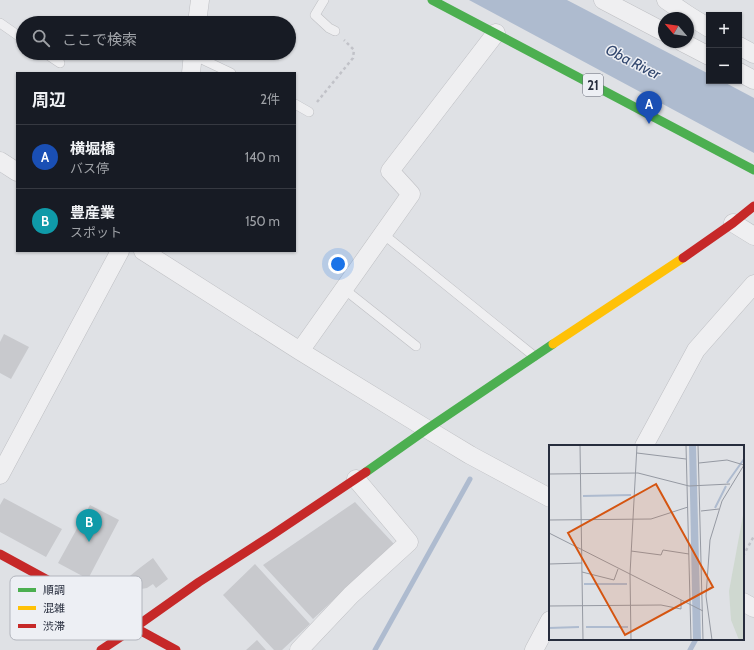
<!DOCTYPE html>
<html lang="ja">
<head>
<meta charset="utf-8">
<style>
	body { margin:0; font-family:Cabin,"Noto Sans JP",sans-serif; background:#242831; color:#f1f3f6 }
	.controls { position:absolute; right:12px; top:12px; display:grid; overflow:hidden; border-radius:0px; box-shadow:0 1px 3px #0004 }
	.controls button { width:36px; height:36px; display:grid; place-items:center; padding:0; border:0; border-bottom:1px solid #363941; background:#171b24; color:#f1f3f6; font:20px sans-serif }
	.compass { position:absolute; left:658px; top:12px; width:36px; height:36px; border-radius:50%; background:#171b24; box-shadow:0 1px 3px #0004; rotate:299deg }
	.you { position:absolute; left:338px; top:264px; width:14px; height:14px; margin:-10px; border:3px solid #fff; border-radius:50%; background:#1a73e8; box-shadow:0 0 0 6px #1a73e833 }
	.badge { display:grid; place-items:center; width:26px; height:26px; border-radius:50%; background:#676c78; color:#fff; font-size:13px; font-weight:700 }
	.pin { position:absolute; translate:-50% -33px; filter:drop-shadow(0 1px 2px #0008) }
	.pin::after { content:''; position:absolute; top:21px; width:14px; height:12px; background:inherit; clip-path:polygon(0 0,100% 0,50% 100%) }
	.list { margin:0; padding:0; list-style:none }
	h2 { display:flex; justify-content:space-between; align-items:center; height:52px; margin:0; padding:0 16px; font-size:17px }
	h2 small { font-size:13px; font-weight:400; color:#9ea1a6 }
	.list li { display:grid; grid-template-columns:26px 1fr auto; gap:12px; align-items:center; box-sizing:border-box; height:64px; padding:0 16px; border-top:1px solid #363941 }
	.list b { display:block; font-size:15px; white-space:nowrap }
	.list p { margin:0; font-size:13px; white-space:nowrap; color:#9ea1a6 }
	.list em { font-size:13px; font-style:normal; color:#9ea1a6 }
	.icon { flex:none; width:22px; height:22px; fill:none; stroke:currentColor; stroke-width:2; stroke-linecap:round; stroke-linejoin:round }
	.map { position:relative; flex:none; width:754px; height:650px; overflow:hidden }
	.search { position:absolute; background:#171b24; box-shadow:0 1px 3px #0004; left:16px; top:16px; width:280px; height:44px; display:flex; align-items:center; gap:10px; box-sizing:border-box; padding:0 14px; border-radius:22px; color:#9ea1a6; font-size:15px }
	.panel { position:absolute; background:#171b24; box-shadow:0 1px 3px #0004; left:16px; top:72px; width:280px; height:180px; border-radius:0px }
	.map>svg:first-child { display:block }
</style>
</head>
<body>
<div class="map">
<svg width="754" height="650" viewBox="0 0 754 650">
	<rect width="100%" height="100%" fill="#dfe1e5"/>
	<path fill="#aebbcf" d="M469,0H567L709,74V81H722L754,98V153Z"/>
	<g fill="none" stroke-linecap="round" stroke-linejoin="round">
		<path stroke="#aebbcf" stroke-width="5" d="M375,650L470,479
			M690,650L696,639"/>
	</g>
	<path fill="#c8c9cd" d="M4,334L29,347L11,379L0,373V342Z
		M4,498L62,529L46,557L0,532V505Z
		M355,502L394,544L313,619L263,565Z
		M90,505L119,520L88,579L58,563Z
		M153,558L168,579L156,588L153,584L147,588L141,589L130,585L125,580L141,567Z
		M255,564L310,624L282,650H274L223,595Z
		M257,640L266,650H246Z"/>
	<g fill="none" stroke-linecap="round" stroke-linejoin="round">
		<g stroke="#bebfc3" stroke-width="10">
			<path id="lane" d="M324,0L315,15L329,28L335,31
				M0,23L23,39
				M45,53L60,63
				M193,55L231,73
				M295,104L309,112
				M383,234L534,356
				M344,289L416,346"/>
		</g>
		<g stroke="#bebfc3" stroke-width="19">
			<path id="street" d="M603,0L664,32
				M666,0L688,15L709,28
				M197,23L200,0
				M682,42L709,56
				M739,46L754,54
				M739,72L754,80
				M191,73L193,53
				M0,161L17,172
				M733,223L754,236
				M143,251L300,351L427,429L470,455L550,498
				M300,351L411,194L390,171L496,33
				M644,446L696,350L754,284
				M0,475L120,251
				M743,602L754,608
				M299,650L351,595L409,542L356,479
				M534,650L550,620"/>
		</g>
		<path stroke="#c1c2c8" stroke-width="2.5" stroke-dasharray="3 3" stroke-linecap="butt" d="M317,102L353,58L354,50L344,40
			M743,556L754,536"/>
		<use href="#lane" stroke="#efeff1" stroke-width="9"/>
		<use href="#street" stroke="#efeff1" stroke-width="18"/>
		<path stroke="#4caf50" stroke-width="9" d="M432,0L754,170
			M366,472L427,429L553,344"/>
		<path stroke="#ffc107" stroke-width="9" d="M553,344L683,258"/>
		<path stroke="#c62828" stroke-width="9" d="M683,258L733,223L754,206
			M0,554L176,650
			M101,650L134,628L199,582L272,535L366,472"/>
	</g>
	<g text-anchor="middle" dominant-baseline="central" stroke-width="3" stroke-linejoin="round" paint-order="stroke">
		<rect fill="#edeff4" stroke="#626774" stroke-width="1" x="583" y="74" width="20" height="22" rx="3"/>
		<g font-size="13" font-weight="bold" fill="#272d3d">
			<text x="593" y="85">21</text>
		</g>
		<g font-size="15" font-style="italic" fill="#33486f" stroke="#edeff4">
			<text transform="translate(633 62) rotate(27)">Oba River</text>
		</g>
	</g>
	<g transform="translate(549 445)">
		<rect width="195" height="195" fill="#dfe1e5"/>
		<path d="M195,65V195H190L182,175L180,146Z" fill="#cfd8d0"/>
		<path d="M140,0H147L152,195H144Z" fill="#aebbcf"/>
		<path fill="none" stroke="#aebbcf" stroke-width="2" d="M178,38L195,14M34,51L82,50M166,63L177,41M35,139H78M37,182H79M0,183L30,182"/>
		<path fill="none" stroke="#9599a2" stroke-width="1" d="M31,0L34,195M137,0L142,195M149,0L154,195M88,8L137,14M150,18L178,15L195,20M0,29L89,28L140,41L181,39M152,66L170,64M0,75L102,74L139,62M0,88L154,166M82,106L112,110L114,105L140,109M0,119L33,118M33,127L65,135L69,124M0,161L112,160L132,164V155M82,195L81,129L88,0M163,195L157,151L161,95L173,56L195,20"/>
		<path fill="#d55511" fill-opacity="0.15" stroke="#d55511" stroke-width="2" d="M107,39L164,142L76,190L19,88Z"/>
		<rect width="195" height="195" fill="none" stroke="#272d3d" stroke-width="2"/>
	</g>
	<rect x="10" y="576" width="132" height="64" rx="6" fill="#edeff4" stroke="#b2b5bd" stroke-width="1"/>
	<rect x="18" y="588" width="18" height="4" fill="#4caf50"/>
	<rect x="18" y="606" width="18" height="4" fill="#ffc107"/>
	<rect x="18" y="624" width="18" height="4" fill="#c62828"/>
	<g font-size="11" fill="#272d3d">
		<text x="43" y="594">順調</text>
		<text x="43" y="612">混雑</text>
		<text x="43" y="630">渋滞</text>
	</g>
</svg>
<div class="controls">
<button>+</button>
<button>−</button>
</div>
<svg class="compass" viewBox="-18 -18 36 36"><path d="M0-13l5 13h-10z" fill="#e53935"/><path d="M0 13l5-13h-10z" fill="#9ea1a6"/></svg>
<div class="you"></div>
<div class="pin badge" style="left:649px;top:124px;background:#1a4fb4">A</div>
<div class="pin badge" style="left:89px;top:542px;background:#0f9aa8">B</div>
<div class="search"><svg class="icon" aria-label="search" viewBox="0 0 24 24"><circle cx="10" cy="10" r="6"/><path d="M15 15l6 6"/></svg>ここで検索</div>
<section class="panel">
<h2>周辺<small>2件</small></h2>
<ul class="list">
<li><span class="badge" style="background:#1a4fb4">A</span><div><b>横堀橋</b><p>バス停</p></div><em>140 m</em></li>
<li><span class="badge" style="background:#0f9aa8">B</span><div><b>豊産業</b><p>スポット</p></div><em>150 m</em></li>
</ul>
</section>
</div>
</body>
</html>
